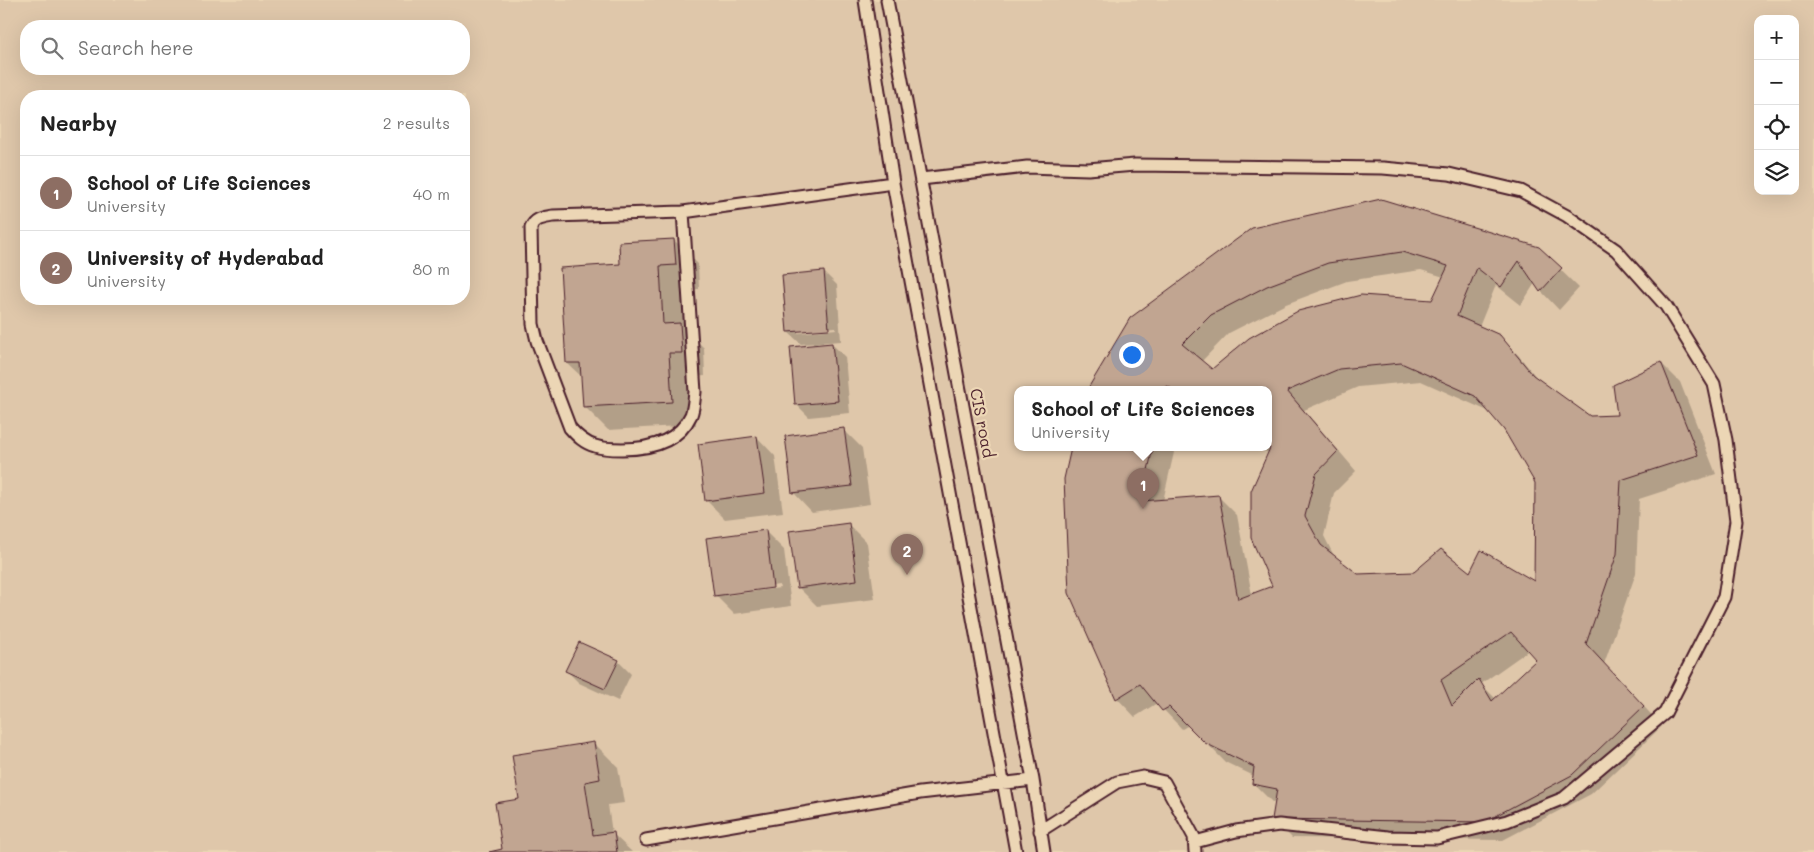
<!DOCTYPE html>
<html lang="en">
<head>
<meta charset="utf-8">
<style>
	body { margin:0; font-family:Mali,sans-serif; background:#f6f6f6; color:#222 }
	.controls { position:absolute; right:15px; top:15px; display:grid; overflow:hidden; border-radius:10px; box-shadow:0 5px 20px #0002 }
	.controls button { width:45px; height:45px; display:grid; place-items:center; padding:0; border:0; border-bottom:1px solid #e0e0e0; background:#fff; color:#222; font:25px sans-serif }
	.you { position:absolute; left:1131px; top:354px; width:18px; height:18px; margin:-12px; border:4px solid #fff; border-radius:50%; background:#1a73e8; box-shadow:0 0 0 8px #1a73e833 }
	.badge { display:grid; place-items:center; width:32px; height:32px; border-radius:50%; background:#2563eb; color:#fff; font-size:16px; font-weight:700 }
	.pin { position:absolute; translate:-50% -41px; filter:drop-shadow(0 1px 2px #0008) }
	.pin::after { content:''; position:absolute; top:26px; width:18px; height:15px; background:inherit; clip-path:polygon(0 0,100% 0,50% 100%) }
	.popup { position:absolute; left:1014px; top:386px; width:258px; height:65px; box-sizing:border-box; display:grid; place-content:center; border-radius:10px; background:#fff; filter:drop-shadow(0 1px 4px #0005); font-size:16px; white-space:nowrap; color:#767676 }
	.popup b { font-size:19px; color:#222 }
	.popup::after { content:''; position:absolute; left:50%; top:100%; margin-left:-10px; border:10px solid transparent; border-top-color:#fff }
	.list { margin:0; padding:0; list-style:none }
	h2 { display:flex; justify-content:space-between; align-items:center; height:65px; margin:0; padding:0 20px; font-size:21px }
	h2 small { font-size:16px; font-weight:400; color:#767676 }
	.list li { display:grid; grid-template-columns:32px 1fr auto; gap:15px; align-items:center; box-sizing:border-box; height:75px; padding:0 20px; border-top:1px solid #e0e0e0 }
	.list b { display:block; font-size:19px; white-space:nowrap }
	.list p { margin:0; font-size:16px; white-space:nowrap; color:#767676 }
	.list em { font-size:16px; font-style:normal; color:#767676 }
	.icon { flex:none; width:28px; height:28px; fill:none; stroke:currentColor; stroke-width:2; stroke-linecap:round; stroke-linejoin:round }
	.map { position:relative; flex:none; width:1814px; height:852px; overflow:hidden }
	.search { position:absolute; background:#fff; box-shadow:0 5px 20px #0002; left:20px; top:20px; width:450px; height:55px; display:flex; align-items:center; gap:12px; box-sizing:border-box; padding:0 18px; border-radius:20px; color:#767676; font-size:19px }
	.panel { position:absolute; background:#fff; box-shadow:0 5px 20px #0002; left:20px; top:90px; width:450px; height:215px; border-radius:20px }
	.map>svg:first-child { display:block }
</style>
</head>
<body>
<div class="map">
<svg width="1814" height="852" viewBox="0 0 1814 852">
	<rect width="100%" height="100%" fill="#ecd6b5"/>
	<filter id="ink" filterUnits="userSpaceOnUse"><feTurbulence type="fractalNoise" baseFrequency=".02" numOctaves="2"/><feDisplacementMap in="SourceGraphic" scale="10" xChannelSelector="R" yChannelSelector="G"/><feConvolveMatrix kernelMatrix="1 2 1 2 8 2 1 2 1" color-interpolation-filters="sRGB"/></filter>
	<g filter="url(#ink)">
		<path fill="#dfc7aa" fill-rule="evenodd" d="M0,0H1814V852H0ZM1758,19H1795V191H1758ZM26,26H464V69H26ZM26,96H464V299H26ZM1018,390H1268V448H1018Z"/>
		<path fill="#0003" fill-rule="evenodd" d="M1252,229L1538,248L1579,288L1559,310L1541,291L1535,283L1521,305L1496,285L1479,327L1499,336L1519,356L1540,382L1590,418L1618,416L1661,363L1680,382L1716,474L1639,499L1636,573L1604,664L1662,726L1591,794L1503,840L1292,838L1273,819L1276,803L1272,802L1253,783L1254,776L1225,762L1189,725L1182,729L1157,703L1135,717L1117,698L1066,479L1073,448H1175L1163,501L1219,497L1237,515L1252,595L1273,586L1269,453L1260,448H1268V390H1089L1131,319ZM1421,270L1444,277L1433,301L1212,371L1201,362L1229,333L1286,304L1347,281ZM1421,381L1490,412L1505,430L1536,483L1535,583L1470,574L1357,575L1335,558L1324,536L1334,493L1356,471L1304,410L1358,387ZM1529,650L1538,660L1496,699L1481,684Z
			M674,240L698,264L699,289L683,290L686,330L704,348L705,376L693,377L696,425L608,430L584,406L583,378L567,363L622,266Z
			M824,272L837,285L841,341L801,344L788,332ZM835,327L836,329L798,333V330Z
			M832,344L845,357L850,413L809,417L796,404Z
			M844,430L862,448L870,504L812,512L794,493Z
			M757,437L775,456L783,512L725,519L707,501Z
			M848,524L867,543L875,599L817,606L798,587Z
			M765,531L784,550L791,606L734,614L715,595ZM779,585L780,588L729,595V592Z
			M618,661L631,674L618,701L579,683L567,671Z
			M594,743L618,767L624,803L608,805L612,833L632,852H491L504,850L520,800Z"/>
		<path fill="#c1a591" stroke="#4a1f2b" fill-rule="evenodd" d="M1381,199L1539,247L1562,268L1540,292L1519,261L1501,287L1477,268L1457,316L1500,335L1533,375L1590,416L1617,415L1613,385L1661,362L1698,455L1621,480L1617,554L1586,644L1644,706L1572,775L1484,822L1272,819L1277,789L1252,784L1254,767L1205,743L1169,707L1162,711L1140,684L1116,699L1069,593L1064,479L1071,448H1153L1141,501L1219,495L1238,599L1272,586L1251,538V491L1270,448L1268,446V390H1174L1167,386L1166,390H1087L1130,318L1252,228ZM1402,252L1448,266L1432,300L1361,295L1298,311L1249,338L1212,369L1182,344L1211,315L1267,286L1328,263ZM1401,363L1475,396L1504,430L1535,483L1534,581L1481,550L1470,572L1441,549L1414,572L1358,574L1321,545L1305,516L1316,474L1338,451L1287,391L1339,369ZM1511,632L1536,660L1492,701L1479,679L1452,706L1441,680Z
			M674,239L676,265L660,266L663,324L680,323L682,353H669L672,402L583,407L580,363H566L560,268L620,264L619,242Z
			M824,271L829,329L787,332L782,275Z
			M832,343L838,401L795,405L790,347Z
			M844,428L852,486L792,493L785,436Z
			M757,436L765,493L705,501L698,444Z
			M849,523L857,580L797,588L789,531Z
			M766,530L773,588L714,596L706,538Z
			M579,642L619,660L605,689L565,671Z
			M594,742L600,779L585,782L593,835L614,832L617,852H489L502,849L495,803L519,799L512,755Z"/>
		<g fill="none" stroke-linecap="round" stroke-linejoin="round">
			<g stroke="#4a1f2b" stroke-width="15">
				<path id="lane" d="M865,0L893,183
					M887,0L1033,780L1044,852
					M921,179L1027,167L1088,169L1135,165L1383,168L1449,174L1521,191L1567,216L1616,250L1666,306L1714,384L1726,440L1736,521L1724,597L1665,713L1564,798L1507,821L1437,838L1388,837L1279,825L1236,831L1195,842
					M683,212L695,392C694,399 694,408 691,415C678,443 649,449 622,449C613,449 603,449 595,446C584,443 577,436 570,428L537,341L533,324L531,228C535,218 543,218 553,216L683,212L893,183L1016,852
					M1040,831L1117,782L1143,777L1164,782L1194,837L1195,852
					M646,840L920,793L1033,780"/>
			</g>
			<use href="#lane" stroke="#ecd6b5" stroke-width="11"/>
		</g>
	</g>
	<g text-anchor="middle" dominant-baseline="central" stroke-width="4.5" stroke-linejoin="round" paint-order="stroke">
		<g font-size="16" fill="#4a1f2b" stroke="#ecd6b5">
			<text transform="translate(983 423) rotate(79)">CIS road</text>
		</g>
	</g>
</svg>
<div class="controls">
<button>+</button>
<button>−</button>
<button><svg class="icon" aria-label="locate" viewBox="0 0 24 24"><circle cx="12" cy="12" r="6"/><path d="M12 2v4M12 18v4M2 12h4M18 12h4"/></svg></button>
<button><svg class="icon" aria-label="layers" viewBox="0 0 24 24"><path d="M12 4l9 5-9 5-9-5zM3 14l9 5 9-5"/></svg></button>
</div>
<div class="you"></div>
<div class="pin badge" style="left:1143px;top:509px;background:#8d6e63">1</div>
<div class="popup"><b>School of Life Sciences</b>University</div>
<div class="pin badge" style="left:907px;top:575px;background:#8d6e63">2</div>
<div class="search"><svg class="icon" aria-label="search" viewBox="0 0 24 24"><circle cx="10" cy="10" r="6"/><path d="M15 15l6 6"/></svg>Search here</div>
<section class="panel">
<h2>Nearby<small>2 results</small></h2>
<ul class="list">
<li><span class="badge" style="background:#8d6e63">1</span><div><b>School of Life Sciences</b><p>University</p></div><em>40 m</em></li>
<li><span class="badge" style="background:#8d6e63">2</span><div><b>University of Hyderabad</b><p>University</p></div><em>80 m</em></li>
</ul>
</section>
</div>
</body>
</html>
